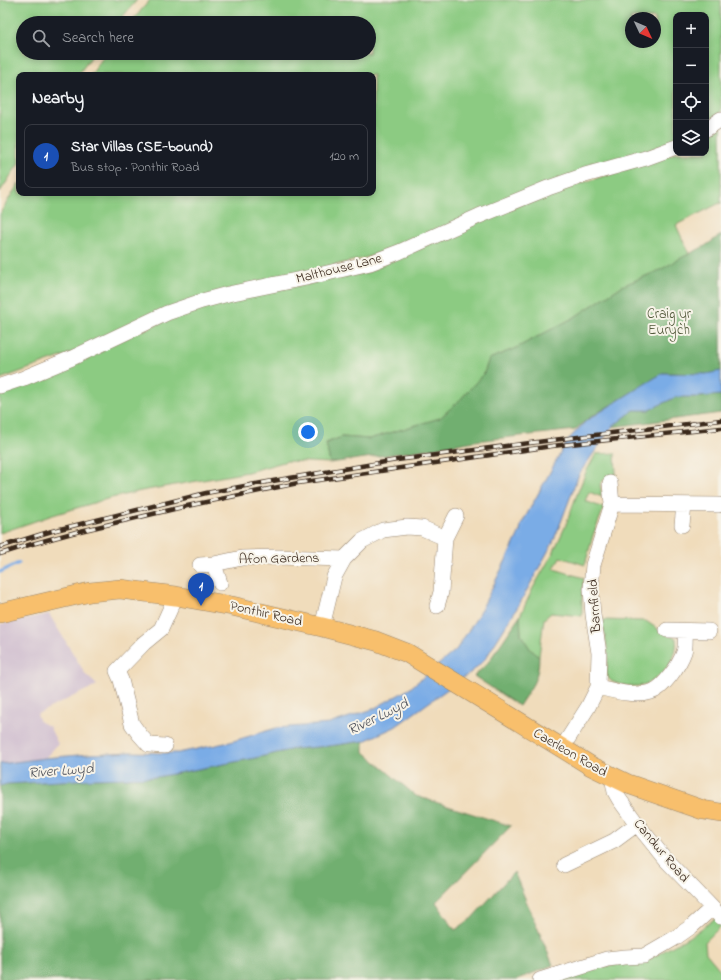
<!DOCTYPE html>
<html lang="en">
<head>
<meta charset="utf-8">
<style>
	body { margin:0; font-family:"Indie Flower",sans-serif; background:#242831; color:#f1f3f6 }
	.controls { position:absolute; right:12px; top:12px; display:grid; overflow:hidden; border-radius:8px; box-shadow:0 2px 6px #0003 }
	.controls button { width:36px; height:36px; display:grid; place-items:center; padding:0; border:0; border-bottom:1px solid #363941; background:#171b24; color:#f1f3f6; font:20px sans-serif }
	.compass { position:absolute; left:625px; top:12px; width:36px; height:36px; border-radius:50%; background:#171b24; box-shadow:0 2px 6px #0003; rotate:134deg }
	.you { position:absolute; left:308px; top:432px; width:14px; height:14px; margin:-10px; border:3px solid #fff; border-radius:50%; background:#1a73e8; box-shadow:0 0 0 6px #1a73e833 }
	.badge { display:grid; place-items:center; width:26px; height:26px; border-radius:50%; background:#db2777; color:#fff; font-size:13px; font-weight:700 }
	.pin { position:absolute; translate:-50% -33px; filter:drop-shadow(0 1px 2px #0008) }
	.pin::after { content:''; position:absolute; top:21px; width:14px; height:12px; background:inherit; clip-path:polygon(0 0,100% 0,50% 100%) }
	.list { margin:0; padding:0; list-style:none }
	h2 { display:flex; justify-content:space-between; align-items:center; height:52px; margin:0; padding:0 16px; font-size:17px }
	h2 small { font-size:13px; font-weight:400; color:#9ea1a6 }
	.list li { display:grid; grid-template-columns:26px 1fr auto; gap:12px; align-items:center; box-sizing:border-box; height:64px; margin:0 8px 8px; padding:0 8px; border:1px solid #363941; border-radius:8px }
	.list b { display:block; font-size:15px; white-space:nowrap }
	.list p { margin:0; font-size:13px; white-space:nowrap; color:#9ea1a6 }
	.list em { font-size:13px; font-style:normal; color:#9ea1a6 }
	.icon { flex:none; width:22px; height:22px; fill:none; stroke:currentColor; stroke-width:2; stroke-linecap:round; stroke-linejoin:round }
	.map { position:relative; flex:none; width:721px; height:980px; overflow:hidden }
	.search { position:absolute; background:#171b24; box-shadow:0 2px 6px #0003; left:16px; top:16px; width:360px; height:44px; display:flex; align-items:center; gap:10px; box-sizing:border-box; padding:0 14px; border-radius:22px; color:#9ea1a6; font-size:15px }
	.panel { position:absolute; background:#171b24; box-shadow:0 2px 6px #0003; left:16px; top:72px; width:360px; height:124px; border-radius:8px }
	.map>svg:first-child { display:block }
</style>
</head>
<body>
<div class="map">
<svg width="721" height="980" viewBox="0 0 721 980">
	<rect width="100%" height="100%" fill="#f7f3e8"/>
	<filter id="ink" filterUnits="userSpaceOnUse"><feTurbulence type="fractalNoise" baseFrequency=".025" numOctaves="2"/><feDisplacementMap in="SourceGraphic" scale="8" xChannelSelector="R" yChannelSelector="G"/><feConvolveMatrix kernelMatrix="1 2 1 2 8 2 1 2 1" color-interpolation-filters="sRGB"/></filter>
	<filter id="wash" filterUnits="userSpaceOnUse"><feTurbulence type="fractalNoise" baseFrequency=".012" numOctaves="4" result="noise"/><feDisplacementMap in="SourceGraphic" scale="16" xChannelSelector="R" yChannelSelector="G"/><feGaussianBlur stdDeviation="0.9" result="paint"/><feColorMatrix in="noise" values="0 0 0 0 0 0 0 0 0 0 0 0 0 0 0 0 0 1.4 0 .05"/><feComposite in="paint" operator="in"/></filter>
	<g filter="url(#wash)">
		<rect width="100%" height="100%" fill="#f0dcbb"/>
		<path fill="#cfbdcf" d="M49,614L86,675L97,685L37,714L40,722L49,726L58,744L45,758L0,764V624Z"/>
		<path fill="#8ccb82" stroke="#647a50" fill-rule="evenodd" d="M0,0H137L117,23H23V53H94L78,75H19V163L0,192Z
			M150,0H721V112L706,123V15H676V140L422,237L365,258L279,278L0,379V215L2,210L19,183V193H373V75H91L106,53H369V23H130ZM631,18H655V42H631Z
			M721,127V204L720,203L676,225L689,254L660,270L622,286L573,318L516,348L489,359L484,373L461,399L440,418L369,439L342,437L326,443L330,463L287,461L248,472L141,491L107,499L53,515L0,533V392L183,313L224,301L340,277L366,273L386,263L529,200L676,153H706V136Z
			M615,453L616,474L614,477L606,478L600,484L602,497L589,492L585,501L604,508L593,535L585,565L560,557L554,569L584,578L582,591V616L551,613L544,619L539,656L531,650L521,635L520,616L533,588L553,553L565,527L576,497L586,472L596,454Z
			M602,620L646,621L662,632L676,638C679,657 664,677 646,684C637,688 625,686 616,683C612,682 608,679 607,675C606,671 608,662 608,657C607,644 604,632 602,620Z
			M716,919L721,924V926L705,942L706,953L721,971V980H558L593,968L621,964L639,965L694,934L713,920Z"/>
		<path fill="#71af70" stroke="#566c47" d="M721,235V371L706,374L663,373L586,420L575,430L475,441L429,449L330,463L326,443L342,437L369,439L440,418L461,399L484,373L489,359L516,348L573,318L622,286L660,270L681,258L705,246Z
			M721,395V413L612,427L634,410H649L676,397H699Z
			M520,616L521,635L531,650L539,656C539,680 531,687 519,706L474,676L487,664Z
			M364,741V752L416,796L511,826L436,902L455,930L471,919L514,872L553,965L516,980H0V786L6,784L95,779L157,777L255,758L294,749L329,746Z"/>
		<path fill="#7aace6" stroke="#5a6b82" d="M721,371V395L699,397H676L649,410H634L612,427L579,474L561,522L553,542L520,603L486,658L474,670L395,727L364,741L329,746L294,749L255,758L157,777L95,779L7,784L0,786V764L45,758L89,754L131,752L164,753H178L230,742L276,728L329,724L373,709L409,689L456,650L479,614L513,546L520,531L521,525L567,441L586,421L643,385L663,373L706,374Z"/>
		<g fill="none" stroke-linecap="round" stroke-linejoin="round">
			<path stroke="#7aace6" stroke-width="3.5" d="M0,572L19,563"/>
		</g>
	</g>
	<g filter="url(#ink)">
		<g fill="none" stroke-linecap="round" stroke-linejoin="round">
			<g stroke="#96836c" stroke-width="16">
				<path id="minor" d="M706,129L721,119
					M0,386L24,378L72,358L167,313L202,301L228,294L306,278L370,263L399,252L479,216L548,188L585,175L646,158L676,147
					M610,483L612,504
					M682,525L684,505
					M445,538L456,516
					M214,564L220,583
					M200,565L214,564L242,558L277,557L344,559
					M322,627L334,577L344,559L362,541L383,530L407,527L422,528L445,538L441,592L437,606
					M667,630L709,631
					M598,687C614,691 635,697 651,692C663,689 680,664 684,652C686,646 685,637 685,631
					M165,746L149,745L140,735L132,724L121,680L117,671L144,643L161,629L176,596
					M562,748L588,707L598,687L599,653L593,615L591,589L593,565L612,504L719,505
					M612,777L615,792L619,799L637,824L666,860L721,917
					M564,865L614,841L637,824
					M540,980L607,959L625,957L644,956L675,938L692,926L712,908"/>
			</g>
			<g stroke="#96836c" stroke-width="20">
				<path id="major" d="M0,613L90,592L120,589L176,596L232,606L322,627L376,641L407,653L562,748L591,766L628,784L703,810L721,813"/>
			</g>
			<use href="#minor" stroke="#fff" stroke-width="15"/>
			<use href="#major" stroke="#f8bf6c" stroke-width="19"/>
			<g stroke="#3b2a1e" stroke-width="4.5">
				<path id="rail" d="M0,547L52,531L206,493L284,479L397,460L553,440L721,420
					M0,554L32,544L76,532L187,506L298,483L552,446L721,428"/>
			</g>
			<use href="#rail" stroke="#f7f3e8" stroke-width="3" stroke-dasharray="9" stroke-linecap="butt"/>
		</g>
	</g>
	<g text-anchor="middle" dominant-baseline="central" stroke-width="4" stroke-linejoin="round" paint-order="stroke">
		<g font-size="14" fill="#3b2a1e" stroke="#f7f3e8">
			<text transform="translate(339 269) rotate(-14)">Malthouse Lane</text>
			<text transform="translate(279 559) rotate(-1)">Afon Gardens</text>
			<text transform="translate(595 606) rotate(-94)">Barnfield</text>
			<text transform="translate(266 614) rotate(13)">Ponthir Road</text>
			<text transform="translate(570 753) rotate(30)">Caerleon Road</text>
			<text transform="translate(661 851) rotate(50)">Candwr Road</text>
		</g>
		<g font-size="14" fill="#535a3c" stroke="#f7f3e8">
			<text x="669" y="314">Craig yr<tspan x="669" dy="16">Eurych</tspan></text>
		</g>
		<g font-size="15" font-style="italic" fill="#4e515a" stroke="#f7f3e8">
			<text transform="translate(378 717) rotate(-26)">River Lwyd</text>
			<text transform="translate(61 771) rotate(-4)">River Lwyd</text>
		</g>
	</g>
</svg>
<div class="controls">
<button>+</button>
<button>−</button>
<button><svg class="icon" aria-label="locate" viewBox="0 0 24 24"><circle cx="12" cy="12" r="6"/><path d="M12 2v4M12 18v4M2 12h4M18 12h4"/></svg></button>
<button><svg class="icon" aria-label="layers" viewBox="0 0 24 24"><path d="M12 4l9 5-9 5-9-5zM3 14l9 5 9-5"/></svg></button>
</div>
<svg class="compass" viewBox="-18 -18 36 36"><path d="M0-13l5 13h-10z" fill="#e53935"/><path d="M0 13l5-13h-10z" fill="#9ea1a6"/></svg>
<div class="you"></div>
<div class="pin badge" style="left:201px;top:606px;background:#1a4fb4">1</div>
<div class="search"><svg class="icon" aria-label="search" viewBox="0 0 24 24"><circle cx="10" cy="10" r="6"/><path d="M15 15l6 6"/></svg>Search here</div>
<section class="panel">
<h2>Nearby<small></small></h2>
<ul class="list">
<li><span class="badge" style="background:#1a4fb4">1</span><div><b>Star Villas (SE-bound)</b><p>Bus stop · Ponthir Road</p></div><em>120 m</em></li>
</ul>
</section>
</div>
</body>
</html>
